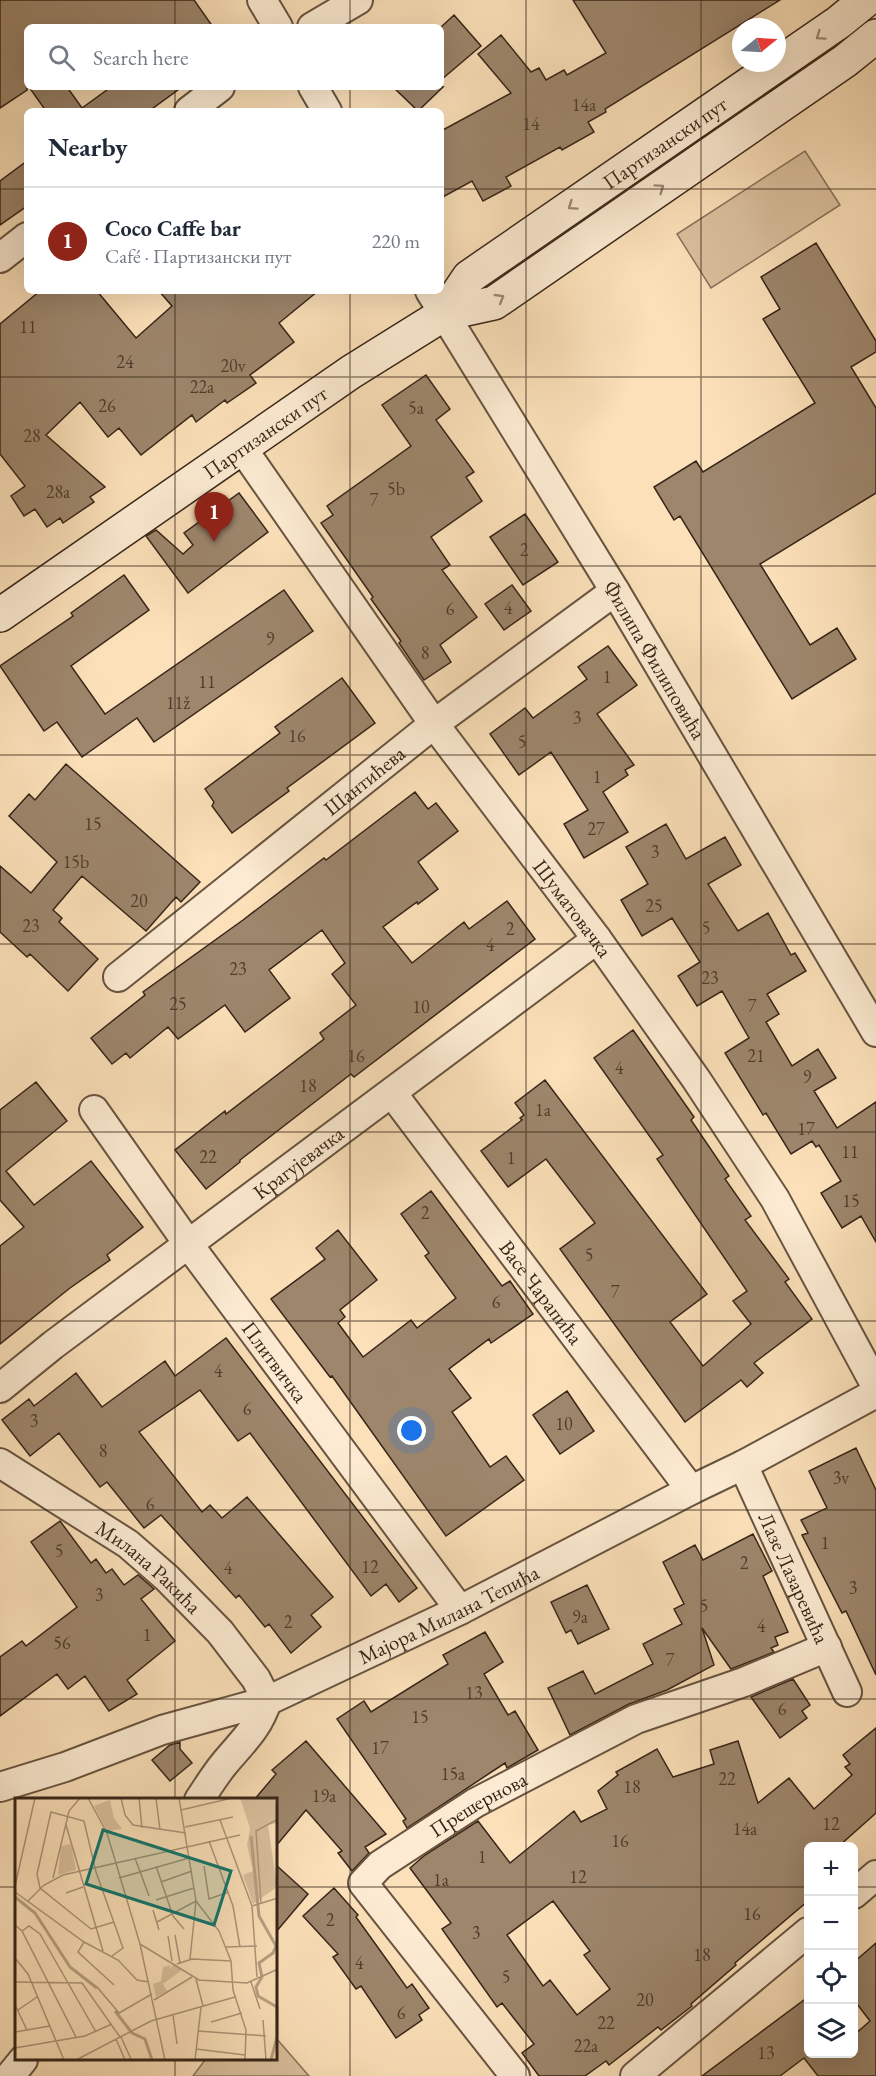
<!DOCTYPE html>
<html lang="en">
<head>
<meta charset="utf-8">
<style>
	body { margin:0; font-family:"EB Garamond",serif; background:#f6f6f7; color:#1f2937 }
	.controls { position:absolute; right:18px; bottom:18px; display:grid; overflow:hidden; border-radius:9px; box-shadow:0 6px 24px #0002 }
	.controls button { width:54px; height:54px; display:grid; place-items:center; padding:0; border:0; border-bottom:2px solid #e0e1e3; background:#fff; color:#1f2937; font:30px sans-serif }
	.compass { position:absolute; left:732px; top:18px; width:54px; height:54px; border-radius:50%; background:#fff; box-shadow:0 6px 24px #0002; rotate:72deg }
	.you { position:absolute; left:412px; top:1431px; width:21px; height:21px; margin:-15px; border:4px solid #fff; border-radius:50%; background:#1a73e8; box-shadow:0 0 0 9px #1a73e833 }
	.badge { display:grid; place-items:center; width:39px; height:39px; border-radius:50%; background:#8f2418; color:#fff; font-size:20px; font-weight:700 }
	.pin { position:absolute; translate:-50% -50px; filter:drop-shadow(0 2px 3px #0008) }
	.pin::after { content:''; position:absolute; top:32px; width:21px; height:18px; background:inherit; clip-path:polygon(0 0,100% 0,50% 100%) }
	.list { margin:0; padding:0; list-style:none }
	h2 { display:flex; justify-content:space-between; align-items:center; height:78px; margin:0; padding:0 24px; font-size:26px }
	h2 small { font-size:20px; font-weight:400; color:#747a83 }
	.list li { display:grid; grid-template-columns:39px 1fr auto; gap:18px; align-items:center; box-sizing:border-box; height:108px; padding:0 24px; border-top:2px solid #e0e1e3 }
	.list b { display:block; font-size:22px; white-space:nowrap }
	.list p { margin:0; font-size:20px; white-space:nowrap; color:#747a83 }
	.list em { font-size:20px; font-style:normal; color:#747a83 }
	.icon { flex:none; width:33px; height:33px; fill:none; stroke:currentColor; stroke-width:2; stroke-linecap:round; stroke-linejoin:round }
	.map { position:relative; flex:none; width:876px; height:2076px; overflow:hidden }
	.search { position:absolute; background:#fff; box-shadow:0 6px 24px #0002; left:24px; top:24px; width:420px; height:66px; display:flex; align-items:center; gap:15px; box-sizing:border-box; padding:0 21px; border-radius:9px; color:#747a83; font-size:22px }
	.panel { position:absolute; background:#fff; box-shadow:0 6px 24px #0002; left:24px; top:108px; width:420px; height:186px; border-radius:9px }
	.map>svg:first-child { display:block }
</style>
</head>
<body>
<div class="map">
<svg width="876" height="2076" viewBox="0 0 876 2076">
	<rect width="100%" height="100%" fill="#fbe0b9"/>
	<filter id="stains"><feTurbulence type="fractalNoise" baseFrequency=".00333" numOctaves="4"/><feColorMatrix values="0 0 0 0 .2 0 0 0 0 .09 0 0 0 0 .02 0 0 0 .5 -.17"/></filter>
	<radialGradient id="worn" r=".72"><stop offset=".6" stop-color="#630" stop-opacity="0"/><stop offset="1" stop-color="#630" stop-opacity=".3"/></radialGradient>
	<path fill="#dac09e" stroke="#88725b" stroke-width="1.5" d="M805,151L840,205L711,288L677,234Z
		M276,2038L309,2076H193L205,2060H276Z"/>
	<path fill="#9d866c" stroke="#372518" stroke-width="1.5" fill-rule="evenodd" d="M0,0H194L213,27H27V90L0,108Z
		M573,0H780L605,109L606,112L588,122L594,132L562,150L560,147L506,177L511,186L483,201L472,181L441,198V131L511,93L478,54L501,35L531,72L539,68L546,80L564,70L567,75L606,53Z
		M454,15L481,46L441,80V27Z
		M29,87H67L82,108L111,87H182L149,111H46Z
		M393,87H443L418,111Z
		M27,161V206L0,225V181Z
		M816,243L876,341V352L851,367L876,408V493L760,564L810,645L837,628L856,659L792,699L680,516L674,520L654,487L696,461L703,472L815,403L763,319L780,309L761,277Z
		M40,291H97L136,338L172,306L159,291H318L279,323L294,342L250,375L256,383L227,403L225,400L196,422L192,415L141,455L119,428L108,437L80,402L46,435L105,487L90,497L94,502L63,523L60,518L47,527L35,509L24,516L11,496L25,486L0,454V324Z
		M426,375L450,409L436,420L474,472L466,477L482,501L431,537L450,565L442,570L477,617L440,645L451,662L424,680L399,643L401,641L371,599L373,597L321,523L333,515L327,506L411,446L382,405Z
		M239,493L268,532L188,593L146,536L156,530L183,554L193,545L184,533Z
		M525,514L558,562L523,585L490,537Z
		M124,575L149,610L71,666L105,714L284,590L313,631L154,742L137,718L82,757L57,722L44,731L0,666L73,616L71,613Z
		M512,585L531,611L504,630L485,604Z
		M608,646L637,685L597,714L634,765L625,770L628,775L603,792L628,832L584,858L564,824L588,810L551,752L519,775L490,734L525,708L533,718L587,679L578,667Z
		M342,678L375,723L287,788L289,791L232,833L212,806L214,802L205,789L280,733L275,727Z
		M66,764L200,882L181,902L176,897L146,931L82,876L53,910L62,918L59,922L98,959L68,991L30,954L27,957L0,932V866L31,893L57,862L9,816L29,794L35,800Z
		M415,792L428,809L436,803L458,831L418,862L438,889L418,904L417,902L383,927L412,963L464,922L469,929L507,901L535,939L354,1077L351,1074L240,1160V1162L206,1189L175,1150L225,1111L226,1114L324,1039L320,1033L356,1005L332,974L345,963L322,930L269,970L290,998L245,1032L225,1005L178,1039L168,1027L130,1058L126,1053L112,1064L91,1038L145,995L143,992L243,920L324,858L326,860Z
		M666,824L686,859L725,837L741,865L708,884L738,931L768,913L791,955L795,953L806,971L767,994L779,1014L766,1022L792,1066L818,1049L836,1078L814,1091L837,1128L876,1102V1242L861,1216L842,1228L821,1193L841,1181L819,1145L816,1147L812,1141L791,1154L766,1113L763,1115L725,1053L749,1038L722,991L697,1006L678,976L700,962L672,918L642,936L621,900L648,884L626,847Z
		M633,1030L694,1117L691,1120L729,1176L725,1179L751,1216L745,1220L789,1279L785,1282L812,1319L754,1363L763,1373L747,1387L741,1380L685,1422L560,1249L595,1223L546,1159L508,1187L481,1151L522,1120L520,1118L524,1115L515,1103L545,1080L707,1294L670,1322L703,1366L751,1324L733,1301L747,1291L657,1159L663,1155L594,1058Z
		M36,1082L67,1121L6,1171L34,1205L91,1161L143,1227L107,1255L110,1260L70,1288L0,1344V1246L24,1227L0,1200V1110Z
		M431,1191L502,1286L510,1281L533,1314L491,1343L489,1339L449,1369L471,1398L452,1412L490,1467L506,1456L524,1480L446,1536L332,1376L330,1377L271,1299L325,1259L316,1248L338,1230L377,1280L340,1310L345,1317L338,1323L363,1357L411,1320L417,1328L456,1298L425,1256L429,1253L401,1214Z
		M226,1338L417,1588L399,1602L386,1584L371,1596L250,1433L238,1441L200,1390L139,1432L202,1512L210,1505L222,1518L247,1497L333,1597L311,1615L321,1627L291,1653L269,1624L265,1627L239,1595L236,1598L161,1515L144,1528L107,1482L100,1487L59,1433L30,1456L2,1420L29,1399L34,1406L76,1373L102,1407L165,1361L175,1376Z
		M567,1391L594,1431L560,1454L533,1415Z
		M856,1448L876,1490V1675L846,1611L842,1613L802,1535L808,1533L801,1520L827,1508L809,1471Z
		M60,1521L91,1563L96,1559L106,1573L112,1569L124,1585L138,1575L154,1589L141,1599L175,1641L127,1680L137,1694L109,1711L85,1676L68,1689L57,1674L0,1716V1657L22,1641L26,1646L77,1607L31,1542Z
		M753,1534L772,1571L763,1576L788,1632L775,1637L778,1645L771,1648L774,1652L731,1669L702,1628L714,1665L667,1690L629,1704L570,1735L548,1688L583,1671L595,1694L653,1664L643,1644L682,1624L674,1609L684,1604L663,1562L695,1545L703,1560Z
		M587,1585L609,1629L578,1644L571,1630L566,1633L551,1602Z
		M485,1632L503,1662L484,1674L508,1715L515,1711L538,1750L507,1768L505,1763L407,1828L403,1821L406,1819L337,1719L364,1701L371,1712L448,1664L443,1655Z
		M793,1679L810,1705L802,1711L807,1718L780,1738L751,1697Z
		M876,1728V1813L839,1846H808V1901L735,1963L736,1965L691,2004L692,2006L661,2030L658,2027L609,2065L606,2061L585,2076H539L522,2053L534,2044L502,2003L497,2007L442,1929L451,1923L410,1868L425,1855L478,1821L510,1863L574,1811L581,1822L607,1809L598,1791L618,1775L616,1772L657,1749L673,1777L714,1764L710,1750L738,1741L758,1803L789,1778L814,1809L852,1775L845,1767L850,1764L843,1755ZM553,1901L590,1951L584,1955L610,1989L577,2015L550,1980L543,1986L507,1935Z
		M306,1741L386,1834L365,1847L369,1853L352,1871L338,1853L342,1851L306,1810L276,1846V1800H254L276,1774L272,1770Z
		M180,1742V1749L192,1763L170,1781L152,1760L170,1745Z
		M276,1865L308,1894L276,1932Z
		M334,1888L358,1915L356,1917L407,1988L412,1984L429,2008L419,2015L422,2020L396,2038L361,1986L356,1989L333,1957L338,1954L303,1916Z
		M876,1943V2076H818L804,2058L780,2076H702L808,1997V2054H854V2035L870,2021L854,2000V1962Z"/>
	<g fill="none" stroke-linecap="round" stroke-linejoin="round">
		<g stroke="#685440" stroke-width="32">
			<g id="minor">
				<path d="M262,0L278,27"/>
				<path d="M312,27L358,0"/>
				<path d="M313,87L327,111"/>
				<path d="M189,111L220,87"/>
				<path d="M0,258L27,237"/>
				<path id="s1" d="M430,291L615,591L876,1032"/>
				<path id="s2" d="M242,448L434,724L597,939L696,1079L775,1199L876,1386"/>
				<path id="s3" d="M118,977L434,724L615,591"/>
				<path id="s4" d="M392,1093L691,1490"/>
				<path id="s5" d="M94,1110L189,1245L460,1610"/>
				<path id="s6" d="M0,1388L53,1345L597,939"/>
				<path id="s7" d="M0,1463L128,1544L167,1578L220,1632L256,1679L267,1701C258,1729 242,1742 224,1764C215,1775 207,1788 199,1800"/>
				<path id="s8" d="M743,1465L847,1692"/>
				<path id="s9" d="M0,1787L65,1767L162,1730L267,1701L460,1610L691,1490L743,1465L876,1393"/>
				<path d="M854,1894L876,1875"/>
				<path d="M10,2076L23,2060"/>
				<path id="s10" d="M515,2076L363,1883L380,1865L475,1803L636,1719L744,1682L827,1647"/>
				<path d="M635,2076L808,1932"/>
			</g>
		</g>
		<g stroke="#372518" stroke-width="36">
			<g id="secondary">
				<path id="s11" d="M444,314L469,277L839,22L866,0"/>
				<path id="s12" d="M0,615L351,372L444,314L494,303L845,61L876,36"/>
			</g>
		</g>
		<use href="#minor" stroke="#fcebd2" stroke-width="28"/>
		<use href="#secondary" stroke="#fcebd2" stroke-width="33"/>
	</g>
	<defs><path id="oneway-chevron" d="M-2-3.5L2.5 0L-2 3.5" fill="none" stroke-width="1.6" stroke-linecap="round" stroke-linejoin="round" transform="scale(1.5)"/></defs>
	<g stroke="#9a8875">
		<use href="#oneway-chevron" transform="translate(820 36) rotate(145)"/>
		<use href="#oneway-chevron" transform="translate(660 188) rotate(-35)"/>
		<use href="#oneway-chevron" transform="translate(572 206) rotate(145)"/>
		<use href="#oneway-chevron" transform="translate(500 298) rotate(-31)"/>
	</g>
	<path fill="none" stroke="#372518" stroke-width="1.5" stroke-opacity="0.55" d="M175,0V27M350,0V27M526,0V2076M701,0V2076M175,87V111M350,87V111M0,189H27M441,189H876M175,291V1800M350,291V2076M0,377H876M0,566H876M0,755H876M0,944H876M0,1132H876M0,1321H876M0,1510H876M0,1699H876M0,1887H16M276,1887H808M854,1887H876M175,2060V2076"/>
	<g text-anchor="middle" dominant-baseline="central" stroke-width="5" stroke-linejoin="round" paint-order="stroke">
		<g font-size="18" fill="#503d2d">
			<text x="584" y="104">14a</text>
			<text x="531" y="123">14</text>
			<text x="28" y="326">11</text>
			<text x="125" y="361">24</text>
			<text x="233" y="365">20v</text>
			<text x="202" y="386">22a</text>
			<text x="107" y="405">26</text>
			<text x="416" y="407">5a</text>
			<text x="32" y="435">28</text>
			<text x="396" y="488">5b</text>
			<text x="58" y="491">28a</text>
			<text x="374" y="499">7</text>
			<text x="524" y="549">2</text>
			<text x="508" y="607">4</text>
			<text x="450" y="608">6</text>
			<text x="270" y="638">9</text>
			<text x="425" y="652">8</text>
			<text x="607" y="676">1</text>
			<text x="207" y="681">11</text>
			<text x="178" y="702">11ž</text>
			<text x="577" y="717">3</text>
			<text x="297" y="735">16</text>
			<text x="522" y="741">5</text>
			<text x="597" y="776">1</text>
			<text x="93" y="823">15</text>
			<text x="596" y="828">27</text>
			<text x="655" y="851">3</text>
			<text x="76" y="861">15b</text>
			<text x="139" y="900">20</text>
			<text x="654" y="905">25</text>
			<text x="31" y="925">23</text>
			<text x="706" y="927">5</text>
			<text x="510" y="928">2</text>
			<text x="490" y="944">4</text>
			<text x="238" y="968">23</text>
			<text x="710" y="977">23</text>
			<text x="178" y="1003">25</text>
			<text x="752" y="1005">7</text>
			<text x="421" y="1006">10</text>
			<text x="356" y="1055">16</text>
			<text x="756" y="1055">21</text>
			<text x="619" y="1067">4</text>
			<text x="807" y="1076">9</text>
			<text x="308" y="1085">18</text>
			<text x="543" y="1109">1a</text>
			<text x="806" y="1128">17</text>
			<text x="850" y="1151">11</text>
			<text x="208" y="1156">22</text>
			<text x="511" y="1157">1</text>
			<text x="851" y="1200">15</text>
			<text x="425" y="1212">2</text>
			<text x="589" y="1254">5</text>
			<text x="615" y="1291">7</text>
			<text x="496" y="1301">6</text>
			<text x="218" y="1370">4</text>
			<text x="247" y="1408">6</text>
			<text x="34" y="1420">3</text>
			<text x="564" y="1423">10</text>
			<text x="103" y="1450">8</text>
			<text x="841" y="1477">3v</text>
			<text x="150" y="1503">6</text>
			<text x="825" y="1542">1</text>
			<text x="59" y="1550">5</text>
			<text x="744" y="1562">2</text>
			<text x="370" y="1566">12</text>
			<text x="228" y="1567">4</text>
			<text x="853" y="1587">3</text>
			<text x="99" y="1594">3</text>
			<text x="704" y="1605">5</text>
			<text x="580" y="1616">9a</text>
			<text x="288" y="1621">2</text>
			<text x="761" y="1625">4</text>
			<text x="147" y="1634">1</text>
			<text x="62" y="1642">56</text>
			<text x="670" y="1659">7</text>
			<text x="474" y="1692">13</text>
			<text x="782" y="1708">6</text>
			<text x="420" y="1716">15</text>
			<text x="380" y="1747">17</text>
			<text x="453" y="1773">15a</text>
			<text x="727" y="1778">22</text>
			<text x="632" y="1786">18</text>
			<text x="324" y="1795">19a</text>
			<text x="831" y="1823">12</text>
			<text x="745" y="1828">14a</text>
			<text x="620" y="1840">16</text>
			<text x="482" y="1856">1</text>
			<text x="578" y="1876">12</text>
			<text x="441" y="1879">1a</text>
			<text x="752" y="1913">16</text>
			<text x="330" y="1919">2</text>
			<text x="476" y="1932">3</text>
			<text x="702" y="1954">18</text>
			<text x="359" y="1962">4</text>
			<text x="506" y="1976">5</text>
			<text x="645" y="1999">20</text>
			<text x="401" y="2012">6</text>
			<text x="606" y="2022">22</text>
			<text x="586" y="2045">22a</text>
			<text x="766" y="2052">13</text>
		</g>
		<g font-size="21" fill="#372518" stroke="#fcebd2">
			<text stroke="none"><textPath href="#s11" startOffset="282">Партизански пут</textPath></text>
			<text stroke="none"><textPath href="#s12" startOffset="322">Партизански пут</textPath></text>
			<text stroke="none"><textPath href="#s1" startOffset="432">Филипа Филиповића</textPath></text>
			<text stroke="none"><textPath href="#s3" startOffset="315">Шантићева</textPath></text>
			<text stroke="none"><textPath href="#s2" startOffset="567">Шуматовачка</textPath></text>
			<text stroke="none"><textPath href="#s6" startOffset="374">Крагујевачка</textPath></text>
			<text stroke="none"><textPath href="#s4" startOffset="249">Васе Чарапића</textPath></text>
			<text stroke="none"><textPath href="#s5" startOffset="310">Плитвичка</textPath></text>
			<text stroke="none"><textPath href="#s7" startOffset="182">Милана Ракића</textPath></text>
			<text stroke="none"><textPath href="#s8" startOffset="124">Лазе Лазаревића</textPath></text>
			<text stroke="none"><textPath href="#s9" startOffset="482">Мајора Милана Тепића</textPath></text>
			<text stroke="none"><textPath href="#s10" startOffset="386">Прешернова</textPath></text>
		</g>
	</g>
	<g transform="translate(15 1798)">
		<rect width="262" height="262" fill="#fbe0b9"/>
		<path d="M225,0H259L262,11V25L253,27L262,89L238,106L228,77L238,73L232,47L235,30ZM95,2L99,20L107,31L92,33L79,8ZM56,46L61,72L43,77L46,48ZM159,165L167,172L148,186L152,193L141,199L138,186L146,183L148,169L155,167V171Z" fill="#dac09e"/>
		<path fill="none" stroke="#b8a082" stroke-width="3" d="M236,38L244,118L261,148L258,155L244,165L247,179L241,189L243,198L262,209V239L256,262M0,99L20,115L55,169L82,190M100,213L117,235L130,241L137,262"/>
		<path fill="none" stroke="#ad9579" stroke-width="1.5" d="M73,0L92,35L125,146L150,262M106,0L110,17L118,27L171,35M124,0L127,30M141,0L145,32M164,0L181,103L175,161M166,12L217,0M205,22L237,108L242,179M51,27L88,153M170,29L218,19M194,43L218,108L225,149M120,60L134,98M141,68L158,118L169,131M189,68L194,101L214,94M38,80L54,13L65,0M104,80L174,60M146,84L177,73M0,88L20,0M0,94L69,144L103,162L122,182L134,184M51,95L68,89M141,102L179,90M13,103L29,87L48,77L225,37M246,105L241,33L263,21M237,108L263,100M138,112L144,132M142,124L181,103L204,133L216,163L218,192L231,232L230,262M0,127L7,133L61,239M7,133L14,128L25,136L81,234M160,137L165,165M153,138L157,163M69,144L63,154L99,187M125,146L184,182L232,185L263,171M211,149L242,148M97,158L108,150L81,74L69,23L36,14L22,76L25,90L76,131L99,124M0,160L13,176L49,262M162,166L177,161L216,163M181,181L188,208M0,184L67,185L105,239M236,184L245,211M82,189L104,215L137,196M139,202L177,179M0,207L12,232M3,212L22,199M158,217L162,246M248,222L251,262M196,224L227,215M183,233L251,238M0,234L35,228M106,239L116,261M101,241L110,262M0,250L70,238L97,226M181,251L230,257M61,262L136,223L220,199M180,262L186,209"/>
		<path fill="#0f766e" fill-opacity="0.15" stroke="#0f766e" stroke-width="3" d="M88,32L216,73L199,127L71,86Z"/>
		<rect width="262" height="262" fill="none" stroke="#372518" stroke-width="3"/>
	</g>
	<rect width="100%" height="100%" filter="url(#stains)"/>
	<rect width="100%" height="100%" fill="url(#worn)"/>
</svg>
<div class="controls">
<button>+</button>
<button>−</button>
<button><svg class="icon" aria-label="locate" viewBox="0 0 24 24"><circle cx="12" cy="12" r="6"/><path d="M12 2v4M12 18v4M2 12h4M18 12h4"/></svg></button>
<button><svg class="icon" aria-label="layers" viewBox="0 0 24 24"><path d="M12 4l9 5-9 5-9-5zM3 14l9 5 9-5"/></svg></button>
</div>
<svg class="compass" viewBox="-18 -18 36 36"><path d="M0-13l5 13h-10z" fill="#e53935"/><path d="M0 13l5-13h-10z" fill="#747a83"/></svg>
<div class="you"></div>
<div class="pin badge" style="left:214px;top:542px">1</div>
<div class="search"><svg class="icon" aria-label="search" viewBox="0 0 24 24"><circle cx="10" cy="10" r="6"/><path d="M15 15l6 6"/></svg>Search here</div>
<section class="panel">
<h2>Nearby<small></small></h2>
<ul class="list">
<li><span class="badge">1</span><div><b>Coco Caffe bar</b><p>Café · Партизански пут</p></div><em>220 m</em></li>
</ul>
</section>
</div>
</body>
</html>
